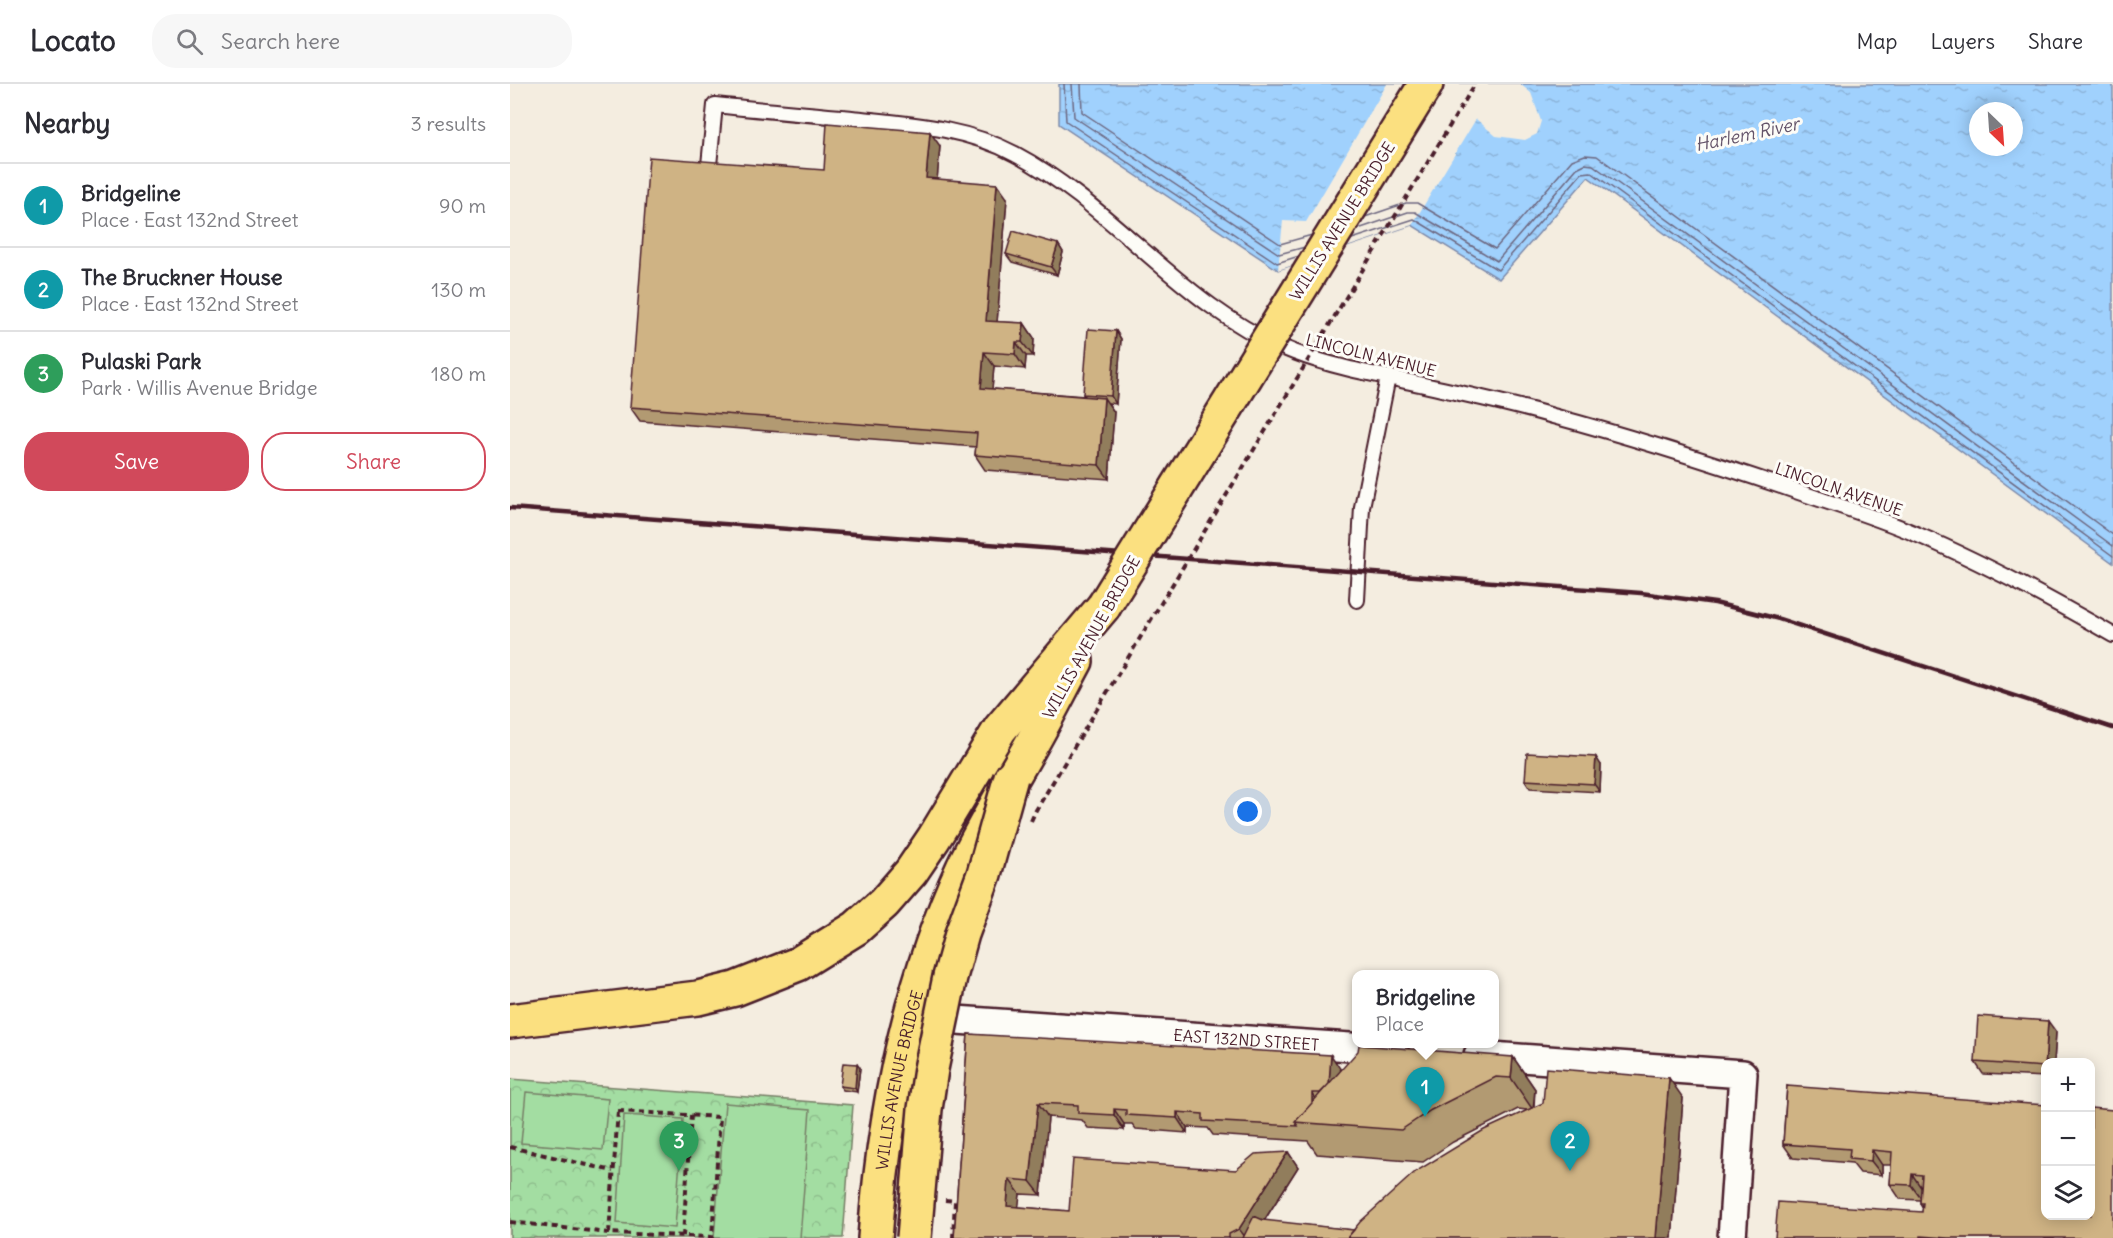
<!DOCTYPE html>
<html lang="en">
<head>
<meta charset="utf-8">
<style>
	body { margin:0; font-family:Delius,sans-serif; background:#f7f7f7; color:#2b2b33 }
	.controls { position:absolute; right:18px; bottom:18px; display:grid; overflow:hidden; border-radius:12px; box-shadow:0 3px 15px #0003 }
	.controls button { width:54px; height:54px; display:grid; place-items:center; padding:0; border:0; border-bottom:2px solid #e1e1e2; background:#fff; color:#2b2b33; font:30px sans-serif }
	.compass { position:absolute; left:1459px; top:18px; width:54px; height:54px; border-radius:50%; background:#fff; box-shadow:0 3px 15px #0003; rotate:155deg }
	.you { position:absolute; left:738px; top:728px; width:21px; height:21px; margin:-15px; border:4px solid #fff; border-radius:50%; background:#1a73e8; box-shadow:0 0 0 9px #1a73e833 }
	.badge { display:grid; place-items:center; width:39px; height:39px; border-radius:50%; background:#d1495b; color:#fff; font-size:20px; font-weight:700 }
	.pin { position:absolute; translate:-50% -50px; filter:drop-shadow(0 2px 3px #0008) }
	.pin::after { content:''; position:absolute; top:32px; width:21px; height:18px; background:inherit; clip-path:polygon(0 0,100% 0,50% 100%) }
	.popup { position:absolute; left:842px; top:886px; width:147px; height:78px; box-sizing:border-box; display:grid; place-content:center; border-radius:12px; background:#fff; filter:drop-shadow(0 2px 4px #0005); font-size:20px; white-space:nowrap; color:#7c7c81 }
	.popup b { font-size:22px; color:#2b2b33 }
	.popup::after { content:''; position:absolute; left:50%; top:100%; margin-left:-12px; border:12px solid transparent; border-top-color:#fff }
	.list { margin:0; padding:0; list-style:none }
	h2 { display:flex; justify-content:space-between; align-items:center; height:78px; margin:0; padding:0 24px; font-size:26px }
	h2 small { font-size:20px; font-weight:400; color:#7c7c81 }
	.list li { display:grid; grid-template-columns:39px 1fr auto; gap:18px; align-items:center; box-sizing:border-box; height:84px; padding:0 24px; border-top:2px solid #e1e1e2 }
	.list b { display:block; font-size:22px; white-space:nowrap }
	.list p { margin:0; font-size:20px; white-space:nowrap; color:#7c7c81 }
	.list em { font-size:20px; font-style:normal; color:#7c7c81 }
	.actions { display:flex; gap:12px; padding:18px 24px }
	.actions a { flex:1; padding:14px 0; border:2px solid #d1495b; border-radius:24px; text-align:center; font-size:21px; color:#d1495b }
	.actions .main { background:#d1495b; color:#fff }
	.icon { flex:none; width:33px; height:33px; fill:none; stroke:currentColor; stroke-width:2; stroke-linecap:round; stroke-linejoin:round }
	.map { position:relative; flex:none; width:1603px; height:1154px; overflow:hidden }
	header { display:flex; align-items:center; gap:36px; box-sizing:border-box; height:84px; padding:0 30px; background:#fff; border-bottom:2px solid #e1e1e2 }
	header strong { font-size:28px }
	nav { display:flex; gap:33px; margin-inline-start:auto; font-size:21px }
	.search { width:420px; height:54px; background:#f7f7f7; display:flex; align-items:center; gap:15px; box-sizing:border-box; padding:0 21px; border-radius:24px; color:#7c7c81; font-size:22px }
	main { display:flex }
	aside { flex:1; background:#fff }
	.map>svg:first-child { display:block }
</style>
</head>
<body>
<header>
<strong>Locato</strong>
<div class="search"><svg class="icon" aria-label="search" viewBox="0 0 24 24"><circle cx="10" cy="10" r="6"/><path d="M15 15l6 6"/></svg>Search here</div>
<nav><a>Map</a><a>Layers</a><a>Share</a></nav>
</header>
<main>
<aside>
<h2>Nearby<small>3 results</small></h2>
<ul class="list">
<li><span class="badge" style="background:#0f9aa8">1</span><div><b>Bridgeline</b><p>Place · East 132nd Street</p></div><em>90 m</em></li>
<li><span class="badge" style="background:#0f9aa8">2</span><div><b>The Bruckner House</b><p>Place · East 132nd Street</p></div><em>130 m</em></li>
<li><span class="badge" style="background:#2e9e5b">3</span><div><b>Pulaski Park</b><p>Park · Willis Avenue Bridge</p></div><em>180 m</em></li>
</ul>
<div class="actions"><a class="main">Save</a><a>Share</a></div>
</aside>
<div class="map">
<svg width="1603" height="1154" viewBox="0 0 1603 1154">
	<defs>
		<pattern id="park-crowns" width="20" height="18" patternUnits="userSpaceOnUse" patternTransform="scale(1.5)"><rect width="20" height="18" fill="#a3dda2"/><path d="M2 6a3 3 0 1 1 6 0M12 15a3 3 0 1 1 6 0" fill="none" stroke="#8ebd8c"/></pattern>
		<pattern id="water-ripples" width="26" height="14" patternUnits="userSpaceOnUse" patternTransform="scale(1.5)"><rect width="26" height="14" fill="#a0d1fd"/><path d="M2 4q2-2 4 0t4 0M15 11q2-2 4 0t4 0" fill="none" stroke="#8bb3d9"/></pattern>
	</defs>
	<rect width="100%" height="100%" fill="#f4ede0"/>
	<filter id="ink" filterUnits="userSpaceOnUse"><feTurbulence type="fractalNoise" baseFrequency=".0167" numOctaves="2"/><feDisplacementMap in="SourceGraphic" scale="12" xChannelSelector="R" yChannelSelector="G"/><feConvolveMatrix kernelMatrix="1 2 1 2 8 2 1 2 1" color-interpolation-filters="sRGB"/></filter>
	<g filter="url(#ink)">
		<path fill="url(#park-crowns)" stroke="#767e66" stroke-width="1.5" d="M0,995L343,1021L333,1154H0Z"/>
		<path fill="#a3dda2" stroke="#767e66" stroke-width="1.5" d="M16,1008L98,1015L93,1066L11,1059Z
			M215,1019L300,1026L290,1154H204Z
			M114,1031L173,1035L165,1144L107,1139Z"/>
		<path fill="url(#water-ripples)" stroke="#7e8aa9" stroke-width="1.5" fill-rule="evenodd" d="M549,0H1603V479L1078,93L989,195L902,141L768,186L549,40ZM1468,27H1504V63H1468Z"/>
		<path fill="#f4ede0" d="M877,0H1010L1021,9L1031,37L1027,50L1015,56L986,52L966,35L902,141L768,186L773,137L796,138Z"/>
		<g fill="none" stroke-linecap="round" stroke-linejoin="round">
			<path stroke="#6c667f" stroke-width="1.5" d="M554,0L556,37L767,179L789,172
				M562,0L564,33L769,170L795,163
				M571,0L572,28L770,160L802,151
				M855,133L896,119H907L985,165L1062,76L1075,71L1087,72L1603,451
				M848,145L898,128H905L987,177L1067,84L1075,80L1083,81L1603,462
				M842,155L904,135L988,186L1072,89L1081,88L1603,472"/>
			<g stroke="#4a1f2b" stroke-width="18">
				<path id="service" d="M198,91L205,21C251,26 297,30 342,34C397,40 455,43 505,70C607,124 675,227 784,268C818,281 852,288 887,295C939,307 992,317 1043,332C1122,353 1200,378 1277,404C1320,419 1364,432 1406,450C1474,479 1539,514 1603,551
					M847,516L852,423L878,293"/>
			</g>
			<g stroke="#4a1f2b" stroke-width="32">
				<g id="minor">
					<path id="s1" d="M416,940L417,934L884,966"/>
					<path d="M968,971L1233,990L1222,1154"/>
				</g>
			</g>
			<g stroke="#4a1f2b" stroke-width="38">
				<g id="primary">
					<path d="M818,159L916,0"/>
					<path d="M0,937L188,914L225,905L288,880L346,844L374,819L401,788L424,754L490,645L594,522"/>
					<path id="s2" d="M365,1154C374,1028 400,899 453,784C473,742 498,702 521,661C537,633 551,605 566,577"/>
				</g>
			</g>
			<path stroke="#4a1f2b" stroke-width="4" stroke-dasharray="6 4.5" stroke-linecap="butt" d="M108,1027L210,1033L202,1153L99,1149Z
				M0,1063L103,1087
				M435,1116L445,1117L443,1154
				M0,1138L99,1149
				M173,1152L181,1031"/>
			<use href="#service" stroke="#fdfcf7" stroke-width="14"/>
			<use href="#minor" stroke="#fdfcf7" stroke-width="27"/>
			<use href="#primary" stroke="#fbe080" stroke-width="33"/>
			<path stroke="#4a1f2b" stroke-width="4.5" d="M0,424L1131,509L1205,519L1269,535L1603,644"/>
			<g stroke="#4a1f2b" stroke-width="38" stroke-linecap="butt">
				<path id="primary-bridge" d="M594,522L818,159"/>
			</g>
			<g stroke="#4a1f2b" stroke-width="38" stroke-linecap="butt">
				<path id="motorway-bridge" d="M404,1154L415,1025L421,985L440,893L452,850L474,790L501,693"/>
			</g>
			<path stroke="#4a1f2b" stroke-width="4" stroke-dasharray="6 4.5" stroke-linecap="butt" d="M521,737L526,726L965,0"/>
			<use href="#primary-bridge" stroke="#fbe080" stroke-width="33"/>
			<use href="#motorway-bridge" stroke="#fbe080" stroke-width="33"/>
		</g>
		<path fill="#b29a72" stroke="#4a1f2b" stroke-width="1.5" fill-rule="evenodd" d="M430,62L427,95L497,114L487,238L514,239L524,254L523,272H516L515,285L484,282L482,305L575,312L573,310L606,247L611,255L606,320L598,319L604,328L599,395L475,386L465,371L466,363L130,337L120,323Z
			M548,160L553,168L547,191L502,178L496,170Z
			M1091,681L1090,708L1020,704L1015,696Z
			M1546,948L1544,978H1536V993L1473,990L1465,978Z
			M458,950L831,986L1003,973L1025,1005L1024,1023L1173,1014L1162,1154H444ZM1008,1025L1017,1026L844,1146L754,1137L788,1083L778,1068L726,1086L559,1127L508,1123L510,1110L531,1111L538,1033L572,1036L578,1044L614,1046V1040H622L626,1045L677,1049V1043L698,1044L703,1051L798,1057L807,1070L913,1078L943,1058Z
			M350,984L347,1008L333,1006L330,1002Z
			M1277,1002L1603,1154H1265L1412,1128L1413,1124L1410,1119V1116L1390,1115L1380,1100L1382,1081H1372V1091L1350,1089L1342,1079L1283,1074L1273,1060Z"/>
		<path fill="#917d5c" stroke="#4a1f2b" stroke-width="1.5" d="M420,48L430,62L426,108L416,94Z
			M487,100L497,114L486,251L476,237Z
			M548,160L553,168L547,191L541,183Z
			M514,239L524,254L523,272L512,258Z
			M606,247L611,255L606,320L601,312Z
			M506,258L516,272L515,285L505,270Z
			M474,268L484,282L481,318L471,304Z
			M594,314L604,328L599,395L589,381Z
			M1086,673L1091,681L1090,708L1084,700Z
			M1538,937L1546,948L1544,978H1536V983H1535Z
			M821,971L831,986L818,1010Z
			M1003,973L1025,1005L1023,1026L1001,994Z
			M347,980L350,984L347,1008L345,1004Z
			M1159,994L1173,1014L1162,1154H1146Z
			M802,1009L812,1023L800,1039Z
			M528,1019L538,1033L531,1111L520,1097Z
			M604,1025L614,1040V1046L604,1031Z
			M667,1028L677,1043V1049L667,1034Z
			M1362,1066L1372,1081V1091L1361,1077Z
			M778,1068L788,1083L743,1154H736L729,1145Z
			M1402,1090L1412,1105V1116L1401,1101Z
			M499,1095L510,1110L507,1137L497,1122Z"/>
		<path fill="#cfb384" stroke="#4a1f2b" stroke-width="1.5" d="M317,39L420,48L416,94L487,100L476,237L514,239L512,258H506L505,270L474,268L471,304L594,314L589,381L465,371L467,349L120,323L139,73L314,86Z
			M503,147L548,160L541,183L496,170Z
			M578,245L606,247L601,312L573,310Z
			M1017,669L1086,673L1084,700L1015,696Z
			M1468,932L1538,937L1535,983L1465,978Z
			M458,950L821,971L819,1000L810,1009H802V1019L785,1038L788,1042L693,1037V1030L667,1028V1034L616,1031V1026L604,1025V1031L568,1029V1021L528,1019L520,1097L499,1095L497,1122L559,1127L563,1075L726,1086L745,1070L778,1068L729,1145L719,1150V1154H444Z
			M849,961L1003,973L1001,994L986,993L921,1026L891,1046L785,1038L848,967Z
			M333,979L347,980L345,1004L330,1002Z
			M1036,984L1159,994L1146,1154H837L850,1138L905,1088L974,1046L1033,1019Z
			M1277,1002L1536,1021V1131H1581V1024L1603,1026V1154H1438L1411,1152V1154H1265L1268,1118L1412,1128L1413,1119H1410L1412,1091L1402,1090L1401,1101L1380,1100L1382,1068L1362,1066L1361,1077L1339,1075L1340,1065L1273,1060Z
			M744,1132L753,1136L844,1146L837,1154H733Z"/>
	</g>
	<g text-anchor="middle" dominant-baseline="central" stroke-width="6" stroke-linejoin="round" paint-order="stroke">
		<g font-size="16" fill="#4a1f2b" stroke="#fdfcf7">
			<text transform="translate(832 137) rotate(-58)">WILLIS AVENUE BRIDGE</text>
			<text transform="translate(861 271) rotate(14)">LINCOLN AVENUE</text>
			<text transform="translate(1329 405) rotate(19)">LINCOLN AVENUE</text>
			<text transform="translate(581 553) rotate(-61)">WILLIS AVENUE BRIDGE</text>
			<text stroke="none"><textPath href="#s1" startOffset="326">EAST 132ND STREET</textPath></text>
			<text stroke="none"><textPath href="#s2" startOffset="160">WILLIS AVENUE BRIDGE</textPath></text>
		</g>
		<g font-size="18" font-style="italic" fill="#64546a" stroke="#fdfcf7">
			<text transform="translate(1237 50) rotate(-12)">Harlem River</text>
		</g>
	</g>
</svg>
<div class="controls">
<button>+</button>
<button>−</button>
<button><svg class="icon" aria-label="layers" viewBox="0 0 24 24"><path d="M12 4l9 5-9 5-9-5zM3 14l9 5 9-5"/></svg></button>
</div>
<svg class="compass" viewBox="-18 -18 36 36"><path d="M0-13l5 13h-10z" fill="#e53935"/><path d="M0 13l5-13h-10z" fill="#7c7c81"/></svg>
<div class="you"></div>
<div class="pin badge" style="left:915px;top:1033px;background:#0f9aa8">1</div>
<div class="popup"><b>Bridgeline</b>Place</div>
<div class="pin badge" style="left:1060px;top:1087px;background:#0f9aa8">2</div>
<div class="pin badge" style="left:169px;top:1087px;background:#2e9e5b">3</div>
</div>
</main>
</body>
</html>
